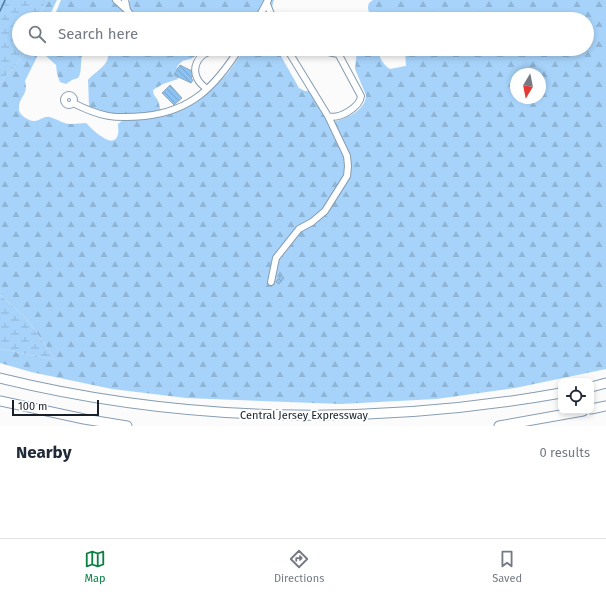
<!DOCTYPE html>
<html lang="en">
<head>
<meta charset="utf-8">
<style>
	body { margin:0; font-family:"Fira Sans",sans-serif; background:#f6f6f7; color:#1f2937 }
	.controls { position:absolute; right:12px; bottom:12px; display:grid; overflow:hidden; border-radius:8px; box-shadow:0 2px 6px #0003 }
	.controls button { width:36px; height:36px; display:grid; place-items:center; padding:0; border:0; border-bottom:1px solid #e0e1e3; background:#fff; color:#1f2937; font:20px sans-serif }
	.compass { position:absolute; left:510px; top:68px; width:36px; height:36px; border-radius:50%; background:#fff; box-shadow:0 2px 6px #0003; rotate:190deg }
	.scale { position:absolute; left:12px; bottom:10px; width:87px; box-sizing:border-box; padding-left:4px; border:2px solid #172028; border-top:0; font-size:11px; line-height:14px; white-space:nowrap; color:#172028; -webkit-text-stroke:3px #fff; paint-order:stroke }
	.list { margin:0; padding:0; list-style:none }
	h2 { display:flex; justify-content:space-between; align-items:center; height:52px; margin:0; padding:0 16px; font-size:17px }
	h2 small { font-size:13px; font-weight:400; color:#747a83 }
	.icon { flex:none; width:22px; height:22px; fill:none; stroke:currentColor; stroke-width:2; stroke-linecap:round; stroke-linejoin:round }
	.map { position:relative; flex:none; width:606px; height:426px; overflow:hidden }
	.search { position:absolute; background:#fff; box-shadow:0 2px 6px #0003; left:12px; right:12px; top:12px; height:44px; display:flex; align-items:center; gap:10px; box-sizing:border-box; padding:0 14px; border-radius:22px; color:#747a83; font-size:15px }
	.sheet { height:112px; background:#fff }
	nav { display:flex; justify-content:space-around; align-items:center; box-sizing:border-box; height:56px; border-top:1px solid #e0e1e3; background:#fff; font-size:11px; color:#747a83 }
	nav a { display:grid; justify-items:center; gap:2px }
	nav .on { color:#0b8043 }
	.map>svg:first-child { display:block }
</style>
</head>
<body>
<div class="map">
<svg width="606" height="426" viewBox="0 0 606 426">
	<defs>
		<pattern id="forest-firs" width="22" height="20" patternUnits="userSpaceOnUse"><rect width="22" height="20" fill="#a7d3fa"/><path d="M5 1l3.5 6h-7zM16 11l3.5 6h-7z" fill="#8fb5d6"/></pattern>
		<pattern id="wetland-marsh" width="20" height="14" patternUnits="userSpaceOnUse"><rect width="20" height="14" fill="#a7d3fa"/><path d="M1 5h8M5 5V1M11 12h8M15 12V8" fill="none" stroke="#8fb5d6"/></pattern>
		<pattern id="building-back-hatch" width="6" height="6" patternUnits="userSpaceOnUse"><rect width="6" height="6" fill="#8bc2f4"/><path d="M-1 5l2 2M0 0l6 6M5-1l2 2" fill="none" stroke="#77a6d1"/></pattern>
	</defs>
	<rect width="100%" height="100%" fill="#fbfbfb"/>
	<path fill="url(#forest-firs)" fill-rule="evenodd" d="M46,0H57L48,19H38Z
		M61,0H120L123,4L128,3L130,0H274L272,7L259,19H53Z
		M373,0H606V369L515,388L436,399L341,404L186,398L112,389L31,372L0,363V349L56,360L26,318L0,295V83L29,49H38L37,57L25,81C29,96 18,96 19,110C19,115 30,122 35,121C41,120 44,116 50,117C57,119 63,124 71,124C76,124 81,123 86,123C91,128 114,152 118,134C119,131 118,128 118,124L123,120L177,111L194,103L211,90L227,74L245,49H277L299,88L305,91H310L330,120L334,122C347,118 366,110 366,95L355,69L357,49H378C379,57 383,65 390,69L406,66L405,50L402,49H587V19H375C370,14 366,10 369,3ZM516,74H540V98H516Z
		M45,49H84C79,59 83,71 78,78L72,80L66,84L60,82L57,74L56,65L46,56Z
		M105,49H200C198,52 197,55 194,57C187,62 183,57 177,67L180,71L178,79L163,84L153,90C153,96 156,96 158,101C160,105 159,107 161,110L149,116L118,117L89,107L88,80C94,72 116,62 105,49Z"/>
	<path fill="url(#wetland-marsh)" d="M0,0H46L38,19H19V49H29L0,83Z
		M0,295L26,318L56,360L0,349Z"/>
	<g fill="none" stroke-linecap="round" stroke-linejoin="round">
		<path stroke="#527a9e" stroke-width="1.5" d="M0,11L5,0"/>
	</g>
	<path fill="url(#building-back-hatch)" stroke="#92a9be" d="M180,65L194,72L191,79L193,80L191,83L174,75Z
		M170,85L182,98L174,105L162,93Z
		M281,275L284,278L279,284L276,282Z"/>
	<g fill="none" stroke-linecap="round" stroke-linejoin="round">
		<g stroke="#869db2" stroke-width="8">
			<path id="minor" d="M116,0L127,10L133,19
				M125,0L127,10
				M267,4L273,19
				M258,19L268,0
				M287,49L328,116C339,120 360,107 361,96L340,57L338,54L328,52
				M207,89C203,86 199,83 197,78C192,68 198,55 209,52C218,49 228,50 237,52
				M64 100a5 5 0 1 1 10 0a5 5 0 1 1-10 0Z
				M73,103C101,117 114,119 145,116C191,111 215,87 239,49
				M271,282L276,258L299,229L312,222L325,211L347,176L348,166L347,156L328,116"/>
		</g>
		<g stroke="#869db2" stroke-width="11">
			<path id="highway" d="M0,378C183,423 376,426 561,393
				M591,387L606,383
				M0,401L84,419L127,426
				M591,409L606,406
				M499,426L583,411"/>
		</g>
		<use href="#minor" stroke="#fff" stroke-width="6"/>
		<use href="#highway" stroke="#fff" stroke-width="9"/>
	</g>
	<g text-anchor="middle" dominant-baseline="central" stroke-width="4" stroke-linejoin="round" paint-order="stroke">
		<g font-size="11" fill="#172028" stroke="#fff">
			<text x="304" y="415">Central Jersey Expressway</text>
		</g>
	</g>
</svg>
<div class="controls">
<button><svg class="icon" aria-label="locate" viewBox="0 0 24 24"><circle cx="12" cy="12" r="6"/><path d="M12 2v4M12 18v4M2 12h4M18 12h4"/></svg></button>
</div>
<svg class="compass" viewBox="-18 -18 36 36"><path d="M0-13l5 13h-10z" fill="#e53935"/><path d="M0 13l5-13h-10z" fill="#747a83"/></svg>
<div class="scale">100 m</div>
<div class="search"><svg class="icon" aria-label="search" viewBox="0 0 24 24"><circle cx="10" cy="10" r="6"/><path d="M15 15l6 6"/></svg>Search here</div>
</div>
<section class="sheet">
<h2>Nearby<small>0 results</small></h2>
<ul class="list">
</ul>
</section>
<nav>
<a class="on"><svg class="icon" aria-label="map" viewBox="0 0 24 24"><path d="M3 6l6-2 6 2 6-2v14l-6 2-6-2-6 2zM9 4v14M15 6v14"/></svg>Map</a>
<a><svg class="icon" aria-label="directions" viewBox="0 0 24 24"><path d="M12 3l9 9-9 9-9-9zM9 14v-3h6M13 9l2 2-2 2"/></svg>Directions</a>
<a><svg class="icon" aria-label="saved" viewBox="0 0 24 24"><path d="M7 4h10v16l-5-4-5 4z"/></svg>Saved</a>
</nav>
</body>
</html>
